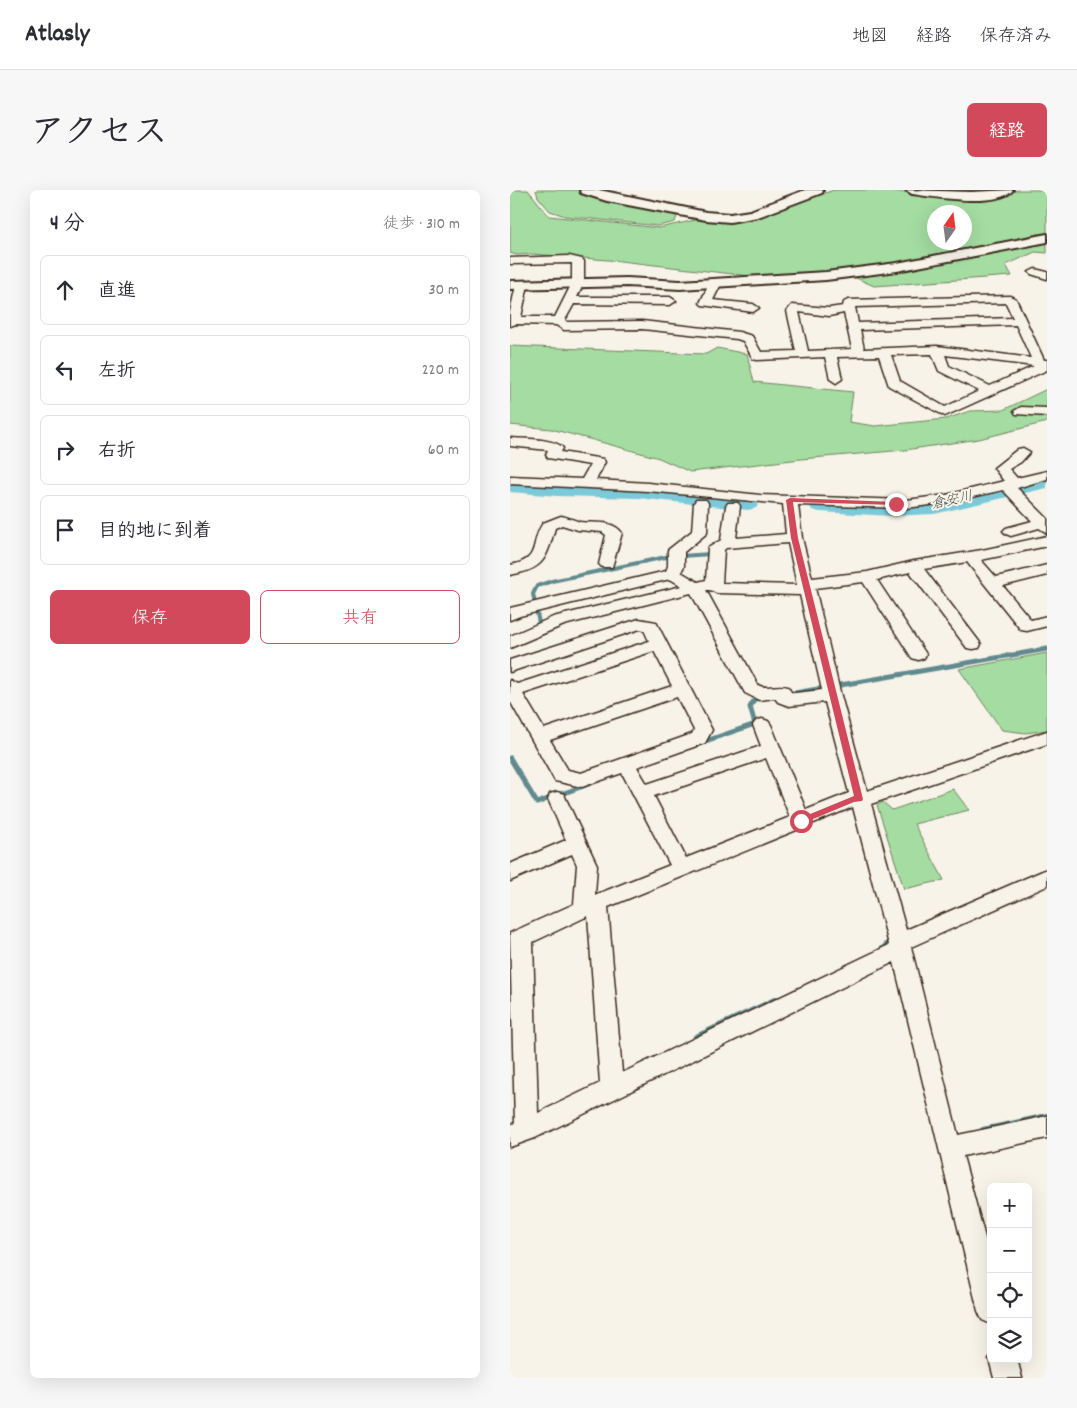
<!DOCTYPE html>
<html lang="ja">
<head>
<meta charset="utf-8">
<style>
	body { margin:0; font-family:Dekko,"Klee One",sans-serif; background:#f7f7f7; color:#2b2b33 }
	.controls { position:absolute; right:15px; bottom:15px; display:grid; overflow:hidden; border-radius:8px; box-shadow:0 5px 20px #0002 }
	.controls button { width:45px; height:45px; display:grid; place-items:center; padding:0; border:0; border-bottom:1px solid #e1e1e2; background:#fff; color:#2b2b33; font:25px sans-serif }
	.compass { position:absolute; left:417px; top:15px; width:45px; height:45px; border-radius:50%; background:#fff; box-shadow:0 5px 20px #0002; rotate:14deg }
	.stop { position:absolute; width:15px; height:15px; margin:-11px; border:4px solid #d1495b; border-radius:50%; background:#fff }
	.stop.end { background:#d1495b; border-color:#fff; box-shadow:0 1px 5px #0008 }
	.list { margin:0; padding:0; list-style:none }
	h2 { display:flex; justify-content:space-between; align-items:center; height:65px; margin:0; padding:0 20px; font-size:21px }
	h2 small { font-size:16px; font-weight:400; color:#7c7c81 }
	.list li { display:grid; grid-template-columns:32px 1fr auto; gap:15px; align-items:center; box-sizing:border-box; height:70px; margin:0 10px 10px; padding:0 10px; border:1px solid #e1e1e2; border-radius:8px }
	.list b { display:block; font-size:19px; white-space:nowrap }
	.list em { font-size:16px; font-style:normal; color:#7c7c81 }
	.actions { display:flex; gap:10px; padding:15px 20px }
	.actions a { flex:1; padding:11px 0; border:1px solid #d1495b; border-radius:8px; text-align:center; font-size:18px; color:#d1495b }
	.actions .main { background:#d1495b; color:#fff }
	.icon { flex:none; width:28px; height:28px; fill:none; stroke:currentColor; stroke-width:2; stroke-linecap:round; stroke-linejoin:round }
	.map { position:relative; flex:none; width:537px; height:1188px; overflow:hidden; border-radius:8px }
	header { display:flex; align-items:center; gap:30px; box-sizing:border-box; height:70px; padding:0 25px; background:#fff; border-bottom:1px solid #e1e1e2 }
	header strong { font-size:24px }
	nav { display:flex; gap:28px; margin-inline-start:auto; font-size:18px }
	.intro { display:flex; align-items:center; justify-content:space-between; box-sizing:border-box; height:120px; padding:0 30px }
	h1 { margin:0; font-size:35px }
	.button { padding:12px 22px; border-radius:8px; background:#d1495b; color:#fff; font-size:18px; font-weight:700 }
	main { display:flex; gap:30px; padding:0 30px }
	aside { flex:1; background:#fff; border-radius:8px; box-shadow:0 5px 20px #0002 }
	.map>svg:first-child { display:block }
</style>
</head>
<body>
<header>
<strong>Atlasly</strong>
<nav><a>地図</a><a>経路</a><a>保存済み</a></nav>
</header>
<div class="intro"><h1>アクセス</h1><a class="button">経路</a></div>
<main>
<aside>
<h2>4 分<small>徒歩 · 310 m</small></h2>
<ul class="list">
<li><svg class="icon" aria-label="ahead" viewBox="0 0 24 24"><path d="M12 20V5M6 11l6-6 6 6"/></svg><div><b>直進</b></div><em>30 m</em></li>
<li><svg class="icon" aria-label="left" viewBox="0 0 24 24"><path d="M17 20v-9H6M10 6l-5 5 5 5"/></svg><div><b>左折</b></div><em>220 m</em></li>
<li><svg class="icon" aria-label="right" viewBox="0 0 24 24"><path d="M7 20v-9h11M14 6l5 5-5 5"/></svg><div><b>右折</b></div><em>60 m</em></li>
<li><svg class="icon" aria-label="arrive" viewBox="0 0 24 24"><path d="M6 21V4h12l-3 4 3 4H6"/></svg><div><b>目的地に到着</b></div></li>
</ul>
<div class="actions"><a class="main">保存</a><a>共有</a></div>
</aside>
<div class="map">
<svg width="537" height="1188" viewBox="0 0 537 1188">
	<rect width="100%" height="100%" fill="#f7f3e8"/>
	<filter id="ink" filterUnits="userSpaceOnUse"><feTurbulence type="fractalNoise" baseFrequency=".02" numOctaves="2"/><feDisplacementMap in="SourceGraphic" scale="10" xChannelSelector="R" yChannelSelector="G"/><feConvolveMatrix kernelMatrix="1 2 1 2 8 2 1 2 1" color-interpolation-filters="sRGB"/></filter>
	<g filter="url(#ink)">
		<path fill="#a4dca1" stroke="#708360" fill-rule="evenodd" d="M0,0H18L39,26L149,38L190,29L216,32L237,29L324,0H375L434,7L492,5L508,0H537V63L525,62L496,75L502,86L364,96L346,88L314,83L240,86L110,71L22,64L7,65L0,63ZM424,22H454V52H424Z
			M26,0H68L84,6L168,23L165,32L148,36L55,26L40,21L28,7Z
			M0,156L196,164L207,158L237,164L244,192L343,202L339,232L365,236L436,229L460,221L493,220L537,199V232L469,249L395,260L291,269L180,282L149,268L83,250L41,239L0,235Z
			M537,463V540L516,543L492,540L449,479Z
			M443,599L459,620L404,634L434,690L394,699L367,615L373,612L382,620Z"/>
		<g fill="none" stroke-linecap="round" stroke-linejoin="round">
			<path stroke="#618a8e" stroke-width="4" d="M24,437L29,433L23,404L27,396L42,391L156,367L201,364V367"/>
			<path stroke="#618a8e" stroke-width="5" d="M279,504L537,459
				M190,553L245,534L240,517L245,509L253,508
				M0,568L27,613L76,595
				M370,761L383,748"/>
			<path stroke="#618a8e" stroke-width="6" d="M186,847L267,809
				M473,940L537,926"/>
			<path fill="#7bcad9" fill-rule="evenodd" d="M537,284V298L424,324L381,326L310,322L302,320L299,315L302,310L310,308L381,312L424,310Z
				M0,288L47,292L128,294L238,306L246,308L249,313L246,318L238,320L128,308L47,306L0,302Z"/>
			<g stroke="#3b2a1e" stroke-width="3">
				<path id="minor" d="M59,66L72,69L74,71V93L67,107H160L166,111L160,115L64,114L55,130L57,132L132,131L229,142L242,146L251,162L286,161L277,121L282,115L319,118L333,116L334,112L338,110L500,106L506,109L534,170H537V180L435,226L379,196L369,166L327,167L332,189L326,193L320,189L315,167L247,170L243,169L233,151L227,149L132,139L54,140L46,135L6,134L0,136V122L6,95L12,92L18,95L11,127H45L62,93V73L0,74V68ZM496,113L503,128L348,133L345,117ZM289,122L319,126L334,123L342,159L298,161ZM506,135L521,168L427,156L354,159L350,140ZM422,164L429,181L469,201L435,217L390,191L381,165ZM435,165L524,176L480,196L439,176Z
					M525,79L537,82V89L521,84L519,82Z
					M205,91L211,94L203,110L243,114L249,118L243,122L192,115L190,113L199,94Z
					M511,217L537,218V226L506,224L504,221Z
					M0,248C13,249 45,248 53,258L51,262L93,269L95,272L86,290L138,293L250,305L396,310L436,305L494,291L484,278L508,259L513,258L520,262L511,272L499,279L507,288L537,281V289L507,298L537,328V343L529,338L501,346L496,344L493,341L496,338L522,331L493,300L436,313L396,318L288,315L292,348L302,388L357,382L404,371L472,360L537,346V356L471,370L486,387L537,375V385L493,396L521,430L537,426V436L517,441L511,440L457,372L414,379L471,454L469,458L463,459L457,458L400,382L367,390L416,464L414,468L408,470L402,468L353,392L305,398L330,502L357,601L537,541V554L361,614L396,740L537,679V696L401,757L448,945L537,926V948L453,966L481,1070V1134L472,1130L468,1121L384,772L25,948L0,957V935L5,933L0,743L64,714L67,675L62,664L0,691V674L56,650L38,609L40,604L47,602L54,604L56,609L87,675L85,705L160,675L112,583L72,597L45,591L0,511V490L7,494L139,451L134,440L130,439L0,482V470L129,429L146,432L202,540L195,553L127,577L137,594L251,556L243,535L246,531L252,529L258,531L261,535L296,620L339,603L315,512L279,516L268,512L265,508L249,510L235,503L181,403L54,435L0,458V446L43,427L172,396L160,389L10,426L0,430V418L156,381L158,376V360L182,341L184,313L186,310H196L198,313L197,343L174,362V376L171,382L188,392L196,390L198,358L211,350L216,316L218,313H228L230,316L226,348L276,344L273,314L138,301L0,294V286L72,289L80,275L38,268L36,265L38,260L0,256ZM278,353L287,395L212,393L214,360L216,358ZM196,400H200L207,403L290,405L312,500L285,503L281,502L278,497C268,494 256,500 248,495ZM144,461L162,496L34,539L13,504ZM167,507L184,540L182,544L71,583L58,580L40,550ZM256,568L280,627L176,668L144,606ZM343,617L379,755L112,883L98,717ZM78,726L90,893L28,923L23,752Z
					M51,326C57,327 64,330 70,332C84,334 102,329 112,343L102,377H92L89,374L96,345L92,342L68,340L52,335L45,338C36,370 34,379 0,385V375C32,370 19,353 33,333Z
					M481,1166V1169H507L512,1188H484L479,1169Z"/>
			</g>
			<g stroke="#3b2a1e" stroke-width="4">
				<path id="tertiary" d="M70,0H89L196,22L220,24L240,21L295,0H313L312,3L248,27L220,32L196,30L97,11L71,3Z
					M396,0L461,2L503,0C488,18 424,7 402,4Z
					M537,44V52L387,81L316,90L170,99L117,96L0,99V91L117,88L170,91L316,82L387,73Z"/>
			</g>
			<use href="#minor" fill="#f7f3e8" fill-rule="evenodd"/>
			<use href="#tertiary" fill="#f7f3e8" fill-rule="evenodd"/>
		</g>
	</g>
	<path fill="#d1495b" d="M280,308L386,312L389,314L386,315L283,312L288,348L353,609L352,611L344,612L291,634L288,633V629L344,606L281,348L276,310Z"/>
	<g text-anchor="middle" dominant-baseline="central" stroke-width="4" stroke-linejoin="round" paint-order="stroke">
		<g font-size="14" font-style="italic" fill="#4b524d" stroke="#f7f3e8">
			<text transform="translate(442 311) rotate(-12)">倉安川</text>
		</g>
	</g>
</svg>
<div class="controls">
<button>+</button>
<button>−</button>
<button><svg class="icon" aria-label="locate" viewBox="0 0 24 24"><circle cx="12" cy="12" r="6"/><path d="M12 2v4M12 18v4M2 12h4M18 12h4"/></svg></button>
<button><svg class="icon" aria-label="layers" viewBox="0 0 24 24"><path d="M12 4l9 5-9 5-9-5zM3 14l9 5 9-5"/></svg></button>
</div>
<svg class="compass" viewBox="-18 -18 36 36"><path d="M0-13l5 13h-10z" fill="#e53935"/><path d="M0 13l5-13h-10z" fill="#7c7c81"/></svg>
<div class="stop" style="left:291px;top:631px"></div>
<div class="stop end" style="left:386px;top:314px"></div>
</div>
</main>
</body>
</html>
